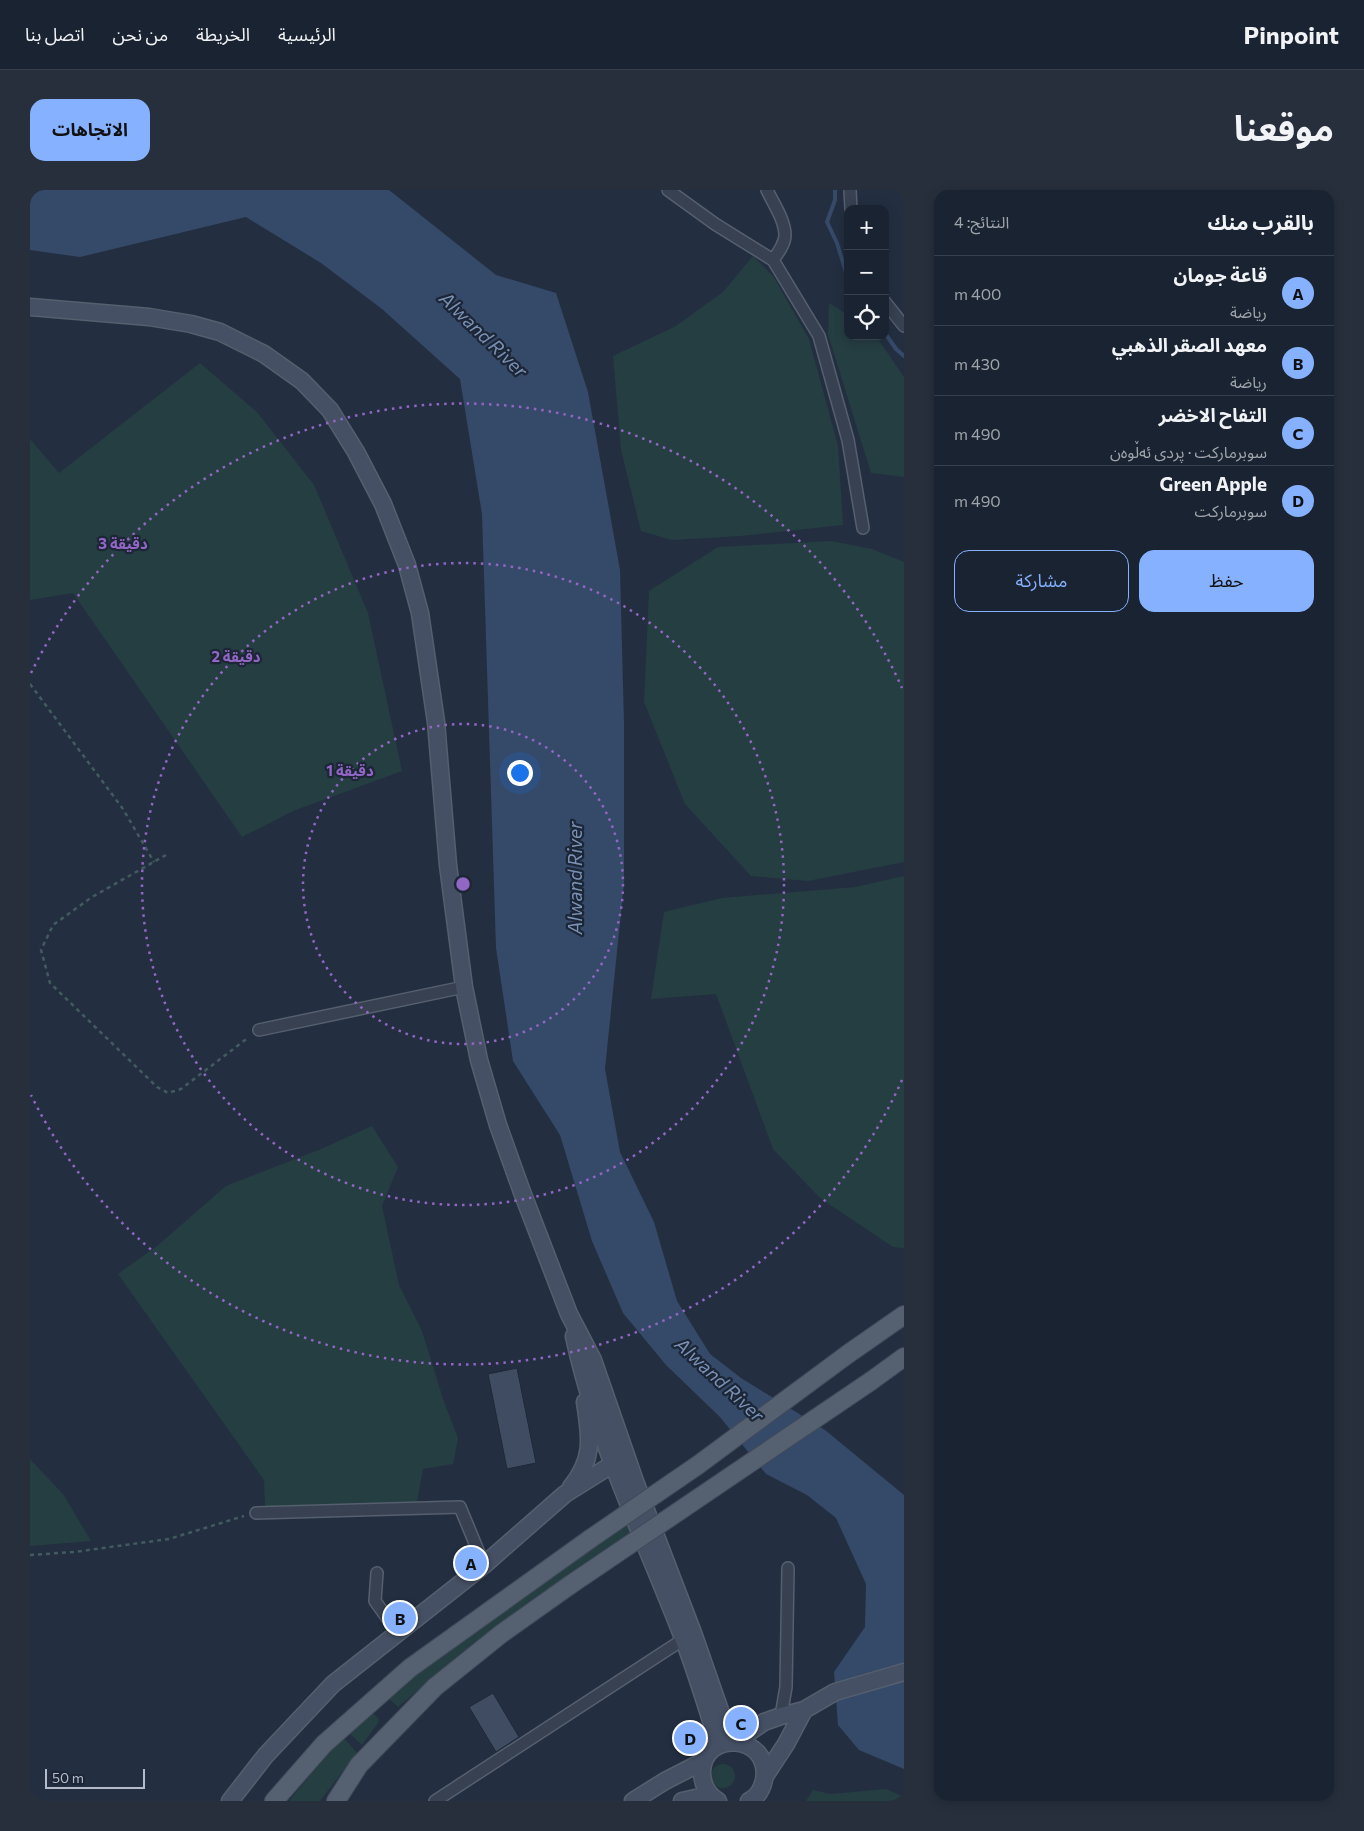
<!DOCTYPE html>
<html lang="ar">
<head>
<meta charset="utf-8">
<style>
	body { margin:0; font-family:Commissioner,"Noto Sans Arabic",sans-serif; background:#272f3d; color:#f1f3f6; direction:rtl }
	.controls { position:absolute; right:15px; top:15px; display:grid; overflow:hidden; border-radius:10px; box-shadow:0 2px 12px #0003 }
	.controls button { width:45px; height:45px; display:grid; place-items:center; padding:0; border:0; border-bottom:1px solid #38404d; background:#1a2331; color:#f1f3f6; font:25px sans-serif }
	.scale { position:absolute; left:15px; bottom:12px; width:100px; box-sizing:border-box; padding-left:5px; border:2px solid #b4bccb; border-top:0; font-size:14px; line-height:18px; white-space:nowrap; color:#b4bccb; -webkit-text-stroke:4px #1c2636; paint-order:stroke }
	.you { position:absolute; left:489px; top:582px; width:18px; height:18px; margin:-12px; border:4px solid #fff; border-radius:50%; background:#1a73e8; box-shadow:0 0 0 8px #1a73e833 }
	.badge { display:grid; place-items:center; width:32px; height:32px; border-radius:50%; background:#85b1ff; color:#111; font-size:16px; font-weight:700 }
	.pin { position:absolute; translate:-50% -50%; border:2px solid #fff; box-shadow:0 1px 5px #0006 }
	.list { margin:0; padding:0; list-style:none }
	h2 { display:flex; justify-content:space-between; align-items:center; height:65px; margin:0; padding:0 20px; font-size:21px }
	h2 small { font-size:16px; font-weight:400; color:#9fa4ab }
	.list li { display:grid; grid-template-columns:32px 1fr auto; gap:15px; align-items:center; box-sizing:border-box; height:70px; padding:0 20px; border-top:1px solid #38404d }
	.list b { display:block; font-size:19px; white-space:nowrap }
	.list p { margin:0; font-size:16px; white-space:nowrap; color:#9fa4ab }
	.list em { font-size:16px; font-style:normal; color:#9fa4ab }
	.actions { display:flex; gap:10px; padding:15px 20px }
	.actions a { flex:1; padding:11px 0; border:1px solid #85b1ff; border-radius:15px; text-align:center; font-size:18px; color:#85b1ff }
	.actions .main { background:#85b1ff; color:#111 }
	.icon { flex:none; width:28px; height:28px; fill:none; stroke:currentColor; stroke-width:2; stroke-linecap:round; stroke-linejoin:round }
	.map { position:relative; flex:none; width:874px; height:1611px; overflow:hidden; direction:ltr; border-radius:15px }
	header { display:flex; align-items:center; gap:30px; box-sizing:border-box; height:70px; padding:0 25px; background:#1a2331; border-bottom:1px solid #38404d }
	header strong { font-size:24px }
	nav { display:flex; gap:28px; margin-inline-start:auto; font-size:18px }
	.intro { display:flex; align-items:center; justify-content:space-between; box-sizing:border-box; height:120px; padding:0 30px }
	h1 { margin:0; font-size:35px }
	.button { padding:12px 22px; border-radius:15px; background:#85b1ff; color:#111; font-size:18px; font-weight:700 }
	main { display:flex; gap:30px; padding:0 30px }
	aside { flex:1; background:#1a2331; border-radius:15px; box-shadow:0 2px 12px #0003 }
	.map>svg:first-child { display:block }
</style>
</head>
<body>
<header>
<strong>Pinpoint</strong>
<nav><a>الرئيسية</a><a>الخريطة</a><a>من نحن</a><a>اتصل بنا</a></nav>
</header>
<div class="intro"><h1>موقعنا</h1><a class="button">الاتجاهات</a></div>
<main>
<aside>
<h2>بالقرب منك<small>النتائج: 4</small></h2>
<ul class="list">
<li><span class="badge">A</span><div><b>قاعة جومان</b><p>رياضة</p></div><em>400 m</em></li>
<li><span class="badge">B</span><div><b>معهد الصقر الذهبي</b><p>رياضة</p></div><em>430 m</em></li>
<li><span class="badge">C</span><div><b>التفاح الاخضر</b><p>سوبرماركت · پردی ئەڵوەن</p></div><em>490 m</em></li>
<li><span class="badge">D</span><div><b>Green Apple</b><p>سوبرماركت</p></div><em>490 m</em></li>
</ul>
<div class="actions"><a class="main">حفظ</a><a>مشاركة</a></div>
</aside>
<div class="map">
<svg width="874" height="1611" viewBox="0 0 874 1611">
	<rect width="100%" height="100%" fill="#232f41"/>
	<path fill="#253e42" d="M723,66L743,86L779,149L808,256L813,335L710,346L642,350L611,341L591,260L583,166L646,136L693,102Z
		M799,113L818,125V146H846L874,187V287L841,283L798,144Z
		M170,173L227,222L284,295L338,423L372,581L263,621L212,647L43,403L0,410V249L29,283Z
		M801,351L842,359L874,372V672L778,691L721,686L655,614L614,512L619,401L688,357Z
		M874,686V1058L863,1057L790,1008L743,959L686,804L621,809L634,722L692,708L826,697Z
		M342,936L368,977L352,1016L369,1095L392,1141L414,1212L428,1248L423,1274L393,1279L386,1317L252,1325L235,1316L234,1290L88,1084L127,1056L196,996L291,959Z
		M0,1269L33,1304L61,1351L0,1356Z
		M612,1325L617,1333L490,1419L418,1475L368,1517L355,1505L584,1342Z
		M337,1524H344L349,1529L348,1533L332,1555L318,1542Z
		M312,1546L327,1563L290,1611H259Z
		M681 1586a12 12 0 1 1 24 0a12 12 0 1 1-24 0Z
		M856,1599L874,1607V1611H776L783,1600L801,1604Z"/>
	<path fill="#354969" d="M0,0H359L466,85L526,103L558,202L590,380L594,533V693L575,879L590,962L624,1032L647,1111L680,1164L711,1188L795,1240L874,1305V1579L829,1560L808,1535L804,1482L835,1437L836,1394L806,1328L777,1305L736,1284L690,1227L636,1175L593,1123L562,1051L530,945L483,871L466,758L452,324L430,189L352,119L291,73L216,27L50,67L0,60Z"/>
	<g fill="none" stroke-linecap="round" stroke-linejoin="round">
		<path stroke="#354969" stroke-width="4" d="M805,0V10L797,32L807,53L818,89
			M855,143L866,159L874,166"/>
	</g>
	<path fill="#3f4c61" stroke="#1e2838" d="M487,1178L506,1273L477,1279L458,1184Z
		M463,1503L489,1547L466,1562L439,1517Z"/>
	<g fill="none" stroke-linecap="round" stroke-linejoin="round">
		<g stroke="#555f6e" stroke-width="14">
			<path id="street" d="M638,0L685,34L743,70
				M737,0C743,13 755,30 755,45C755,54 748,63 743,70L789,146L818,250L833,338
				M820,0L821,19
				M855,112L874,136
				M229,840L434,797
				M226,1323L430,1317L454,1375
				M347,1383L345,1411L368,1443
				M751,1526L756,1497L758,1378
				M405,1611L660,1445"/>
		</g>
		<g stroke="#555f6e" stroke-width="19">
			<path id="secondary" d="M0,117L119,127L161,134L190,142L234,164L272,191L300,220L326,262L353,314L377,375L390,423L406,532L418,675L434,797L449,870L468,935L492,1002L539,1124L563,1170L606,1294L663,1443L701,1552
				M544,1146C566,1250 615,1349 653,1448C667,1483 677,1520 689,1555
				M541,1297C565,1268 560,1246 555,1212
				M705,1552L734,1532L751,1526L774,1520L805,1502L874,1482
				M735,1586L756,1554L774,1520
				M200,1611L236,1565L303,1494L454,1375L535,1304L583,1274L596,1267
				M603,1611L635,1591L674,1571
				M652,1611L670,1607L683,1608
				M688,1611C678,1605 672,1594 672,1582C673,1539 742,1544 734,1590C732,1599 728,1607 719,1611"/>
		</g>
		<g stroke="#414a5a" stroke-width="20">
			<path id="primary" d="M818,1164L874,1125
				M841,1191L874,1167
				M244,1611L294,1554L380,1478L560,1349
				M306,1611L329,1575L405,1497L471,1444L540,1395"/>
		</g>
		<path stroke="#435b5f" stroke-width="2.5" stroke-dasharray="4 4" stroke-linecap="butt" d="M0,494L93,619L124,672
			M136,665L62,707L23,735L11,760L20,793L127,897L138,903L151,899L219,847
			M0,1365L44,1362L139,1349L214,1326"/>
		<use href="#street" stroke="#374151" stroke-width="11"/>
		<use href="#secondary" stroke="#455064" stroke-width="16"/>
		<use href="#primary" stroke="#556071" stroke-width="18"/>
		<g stroke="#414a5a" stroke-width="20" stroke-linecap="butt">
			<path id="primary-bridge" d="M560,1349L668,1275L818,1164
				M540,1395L841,1191"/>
		</g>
		<use href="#primary-bridge" stroke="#556071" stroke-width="18"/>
	</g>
	<g fill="none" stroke="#9266c4" stroke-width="2.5" stroke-dasharray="2.5 5">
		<circle cx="433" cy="694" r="160"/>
		<circle cx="433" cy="694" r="321"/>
		<path d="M872 890A481 481 0 0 1 1 905M1 483A481 481 0 0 1 872 498"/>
	</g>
	<g text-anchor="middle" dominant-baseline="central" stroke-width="4.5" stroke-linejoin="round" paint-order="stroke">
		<g font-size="19" font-style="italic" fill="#7991b5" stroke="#1c2636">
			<text transform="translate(454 144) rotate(44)">Alwand River</text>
			<text transform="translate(544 688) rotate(-90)">Alwand River</text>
			<text transform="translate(690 1189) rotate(43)">Alwand River</text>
		</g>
	</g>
	<circle cx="433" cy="694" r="8" fill="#9266c4" stroke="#1c2636" stroke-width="2.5"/>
	<g font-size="15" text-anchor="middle" font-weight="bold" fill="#9266c4" stroke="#1c2636" stroke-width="4.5" stroke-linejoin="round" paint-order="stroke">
		<text x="93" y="359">3 دقيقة</text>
		<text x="206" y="472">2 دقيقة</text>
		<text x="320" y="586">1 دقيقة</text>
	</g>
</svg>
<div class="controls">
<button>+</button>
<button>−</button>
<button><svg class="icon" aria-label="locate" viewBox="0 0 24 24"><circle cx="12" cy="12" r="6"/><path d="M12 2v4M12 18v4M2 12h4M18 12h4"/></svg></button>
</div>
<div class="scale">50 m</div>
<div class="you"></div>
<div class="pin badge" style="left:441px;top:1373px">A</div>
<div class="pin badge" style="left:370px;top:1428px">B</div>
<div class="pin badge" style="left:711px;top:1533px">C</div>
<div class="pin badge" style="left:660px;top:1548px">D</div>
</div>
</main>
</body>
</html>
